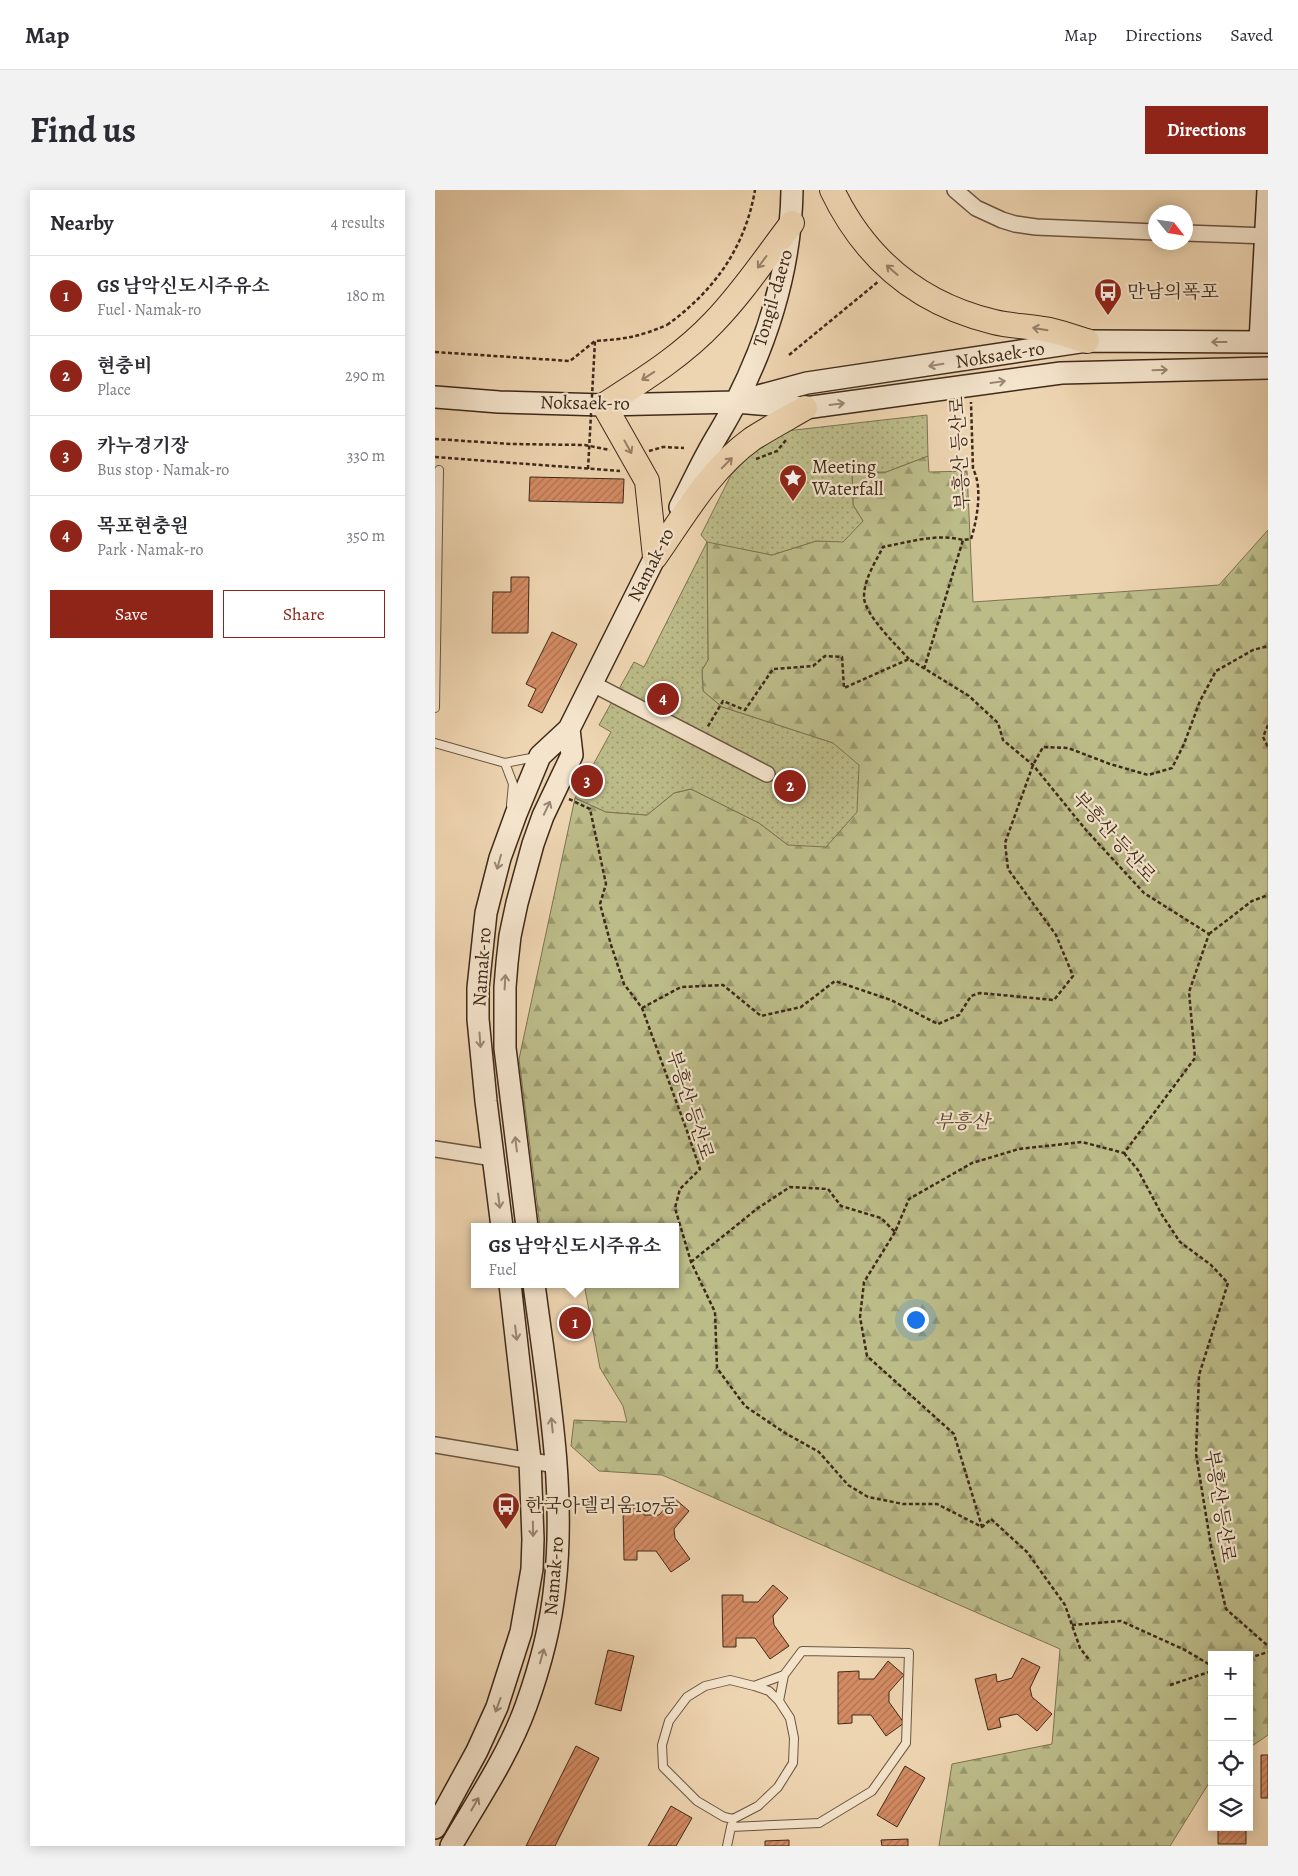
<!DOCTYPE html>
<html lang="en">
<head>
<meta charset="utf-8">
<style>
	body { margin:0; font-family:Alegreya,"Noto Serif KR",serif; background:#f2f2f3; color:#2b2b33 }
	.controls { position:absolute; right:15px; bottom:15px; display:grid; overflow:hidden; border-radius:0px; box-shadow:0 2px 12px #0003 }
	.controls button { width:45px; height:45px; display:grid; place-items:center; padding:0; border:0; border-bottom:1px solid #e1e1e2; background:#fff; color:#2b2b33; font:25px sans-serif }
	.compass { position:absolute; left:713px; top:15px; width:45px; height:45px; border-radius:50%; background:#fff; box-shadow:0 2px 12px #0003; rotate:120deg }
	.you { position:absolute; left:480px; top:1129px; width:18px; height:18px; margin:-12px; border:4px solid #fff; border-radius:50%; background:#1a73e8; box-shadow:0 0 0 8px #1a73e833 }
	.badge { display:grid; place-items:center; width:32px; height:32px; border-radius:50%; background:#8f2418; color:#fff; font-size:16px; font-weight:700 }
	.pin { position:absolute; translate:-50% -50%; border:2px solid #fff; box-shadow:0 1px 5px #0006 }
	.popup { position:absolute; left:36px; top:1033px; width:208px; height:65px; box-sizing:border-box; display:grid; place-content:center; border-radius:0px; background:#fff; filter:drop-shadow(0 1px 4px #0005); font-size:16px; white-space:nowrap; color:#7c7c81 }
	.popup b { font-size:19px; color:#2b2b33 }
	.popup::after { content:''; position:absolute; left:50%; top:100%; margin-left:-10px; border:10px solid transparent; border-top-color:#fff }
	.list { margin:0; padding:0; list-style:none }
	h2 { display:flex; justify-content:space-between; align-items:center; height:65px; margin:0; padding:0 20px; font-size:21px }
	h2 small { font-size:16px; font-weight:400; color:#7c7c81 }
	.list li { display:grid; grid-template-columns:32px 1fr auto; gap:15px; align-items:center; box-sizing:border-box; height:80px; padding:0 20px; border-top:1px solid #e1e1e2 }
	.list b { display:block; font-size:19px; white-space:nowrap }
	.list p { margin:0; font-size:16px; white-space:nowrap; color:#7c7c81 }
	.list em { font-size:16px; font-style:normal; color:#7c7c81 }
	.actions { display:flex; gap:10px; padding:15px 20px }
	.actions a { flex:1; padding:11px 0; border:1px solid #8f2418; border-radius:0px; text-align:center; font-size:18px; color:#8f2418 }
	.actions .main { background:#8f2418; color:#fff }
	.icon { flex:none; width:28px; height:28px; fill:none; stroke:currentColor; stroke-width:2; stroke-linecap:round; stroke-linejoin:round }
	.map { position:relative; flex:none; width:833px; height:1656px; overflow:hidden; border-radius:0px }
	header { display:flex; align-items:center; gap:30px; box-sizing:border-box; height:70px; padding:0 25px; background:#fff; border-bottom:1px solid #e1e1e2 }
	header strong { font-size:24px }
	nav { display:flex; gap:28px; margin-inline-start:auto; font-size:18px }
	.intro { display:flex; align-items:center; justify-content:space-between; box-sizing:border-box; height:120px; padding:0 30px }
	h1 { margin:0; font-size:35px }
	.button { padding:12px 22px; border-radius:0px; background:#8f2418; color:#fff; font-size:18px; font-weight:700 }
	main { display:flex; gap:30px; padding:0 30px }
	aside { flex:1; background:#fff; border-radius:0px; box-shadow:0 2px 12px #0003 }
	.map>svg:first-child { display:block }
</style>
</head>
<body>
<header>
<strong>Map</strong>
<nav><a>Map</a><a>Directions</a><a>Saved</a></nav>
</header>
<div class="intro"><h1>Find us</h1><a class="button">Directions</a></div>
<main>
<aside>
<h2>Nearby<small>4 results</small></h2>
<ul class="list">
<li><span class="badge">1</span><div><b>GS 남악신도시주유소</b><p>Fuel · Namak-ro</p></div><em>180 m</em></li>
<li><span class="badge">2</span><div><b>현충비</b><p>Place</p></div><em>290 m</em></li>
<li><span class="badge">3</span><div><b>카누경기장</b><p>Bus stop · Namak-ro</p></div><em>330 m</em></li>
<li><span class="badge">4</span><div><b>목포현충원</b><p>Park · Namak-ro</p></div><em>350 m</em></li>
</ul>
<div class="actions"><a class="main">Save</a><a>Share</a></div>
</aside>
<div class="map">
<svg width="833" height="1656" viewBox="0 0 833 1656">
	<defs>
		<pattern id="forest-firs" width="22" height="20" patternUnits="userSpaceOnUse" patternTransform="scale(1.25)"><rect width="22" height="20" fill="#bcbc89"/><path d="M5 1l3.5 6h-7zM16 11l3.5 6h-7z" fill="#9a996f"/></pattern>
		<pattern id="park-dots" width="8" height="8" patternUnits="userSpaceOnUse" patternTransform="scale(1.25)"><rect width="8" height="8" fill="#bcbc89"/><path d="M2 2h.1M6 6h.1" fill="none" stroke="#9a996f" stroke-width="1.8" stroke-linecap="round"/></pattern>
		<pattern id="building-hatch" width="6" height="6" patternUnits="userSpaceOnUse" patternTransform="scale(1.25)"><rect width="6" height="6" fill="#d48b63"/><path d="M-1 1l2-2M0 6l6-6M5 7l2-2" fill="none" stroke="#ad7251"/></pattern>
	</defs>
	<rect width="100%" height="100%" fill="#eed5b1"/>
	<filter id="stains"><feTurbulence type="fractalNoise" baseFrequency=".004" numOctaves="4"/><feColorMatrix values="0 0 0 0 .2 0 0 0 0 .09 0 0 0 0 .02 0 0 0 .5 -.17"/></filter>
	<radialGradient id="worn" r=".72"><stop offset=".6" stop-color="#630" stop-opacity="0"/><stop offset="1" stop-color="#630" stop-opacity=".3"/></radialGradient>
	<path fill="url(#forest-firs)" stroke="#7e7352" d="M493,266L494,282L532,281L538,412L784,395L833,340V1545L814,1558V1465H777V1588L735,1656H504L517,1574L617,1554L625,1459L227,1285L164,1281L136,1256L139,1230L192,1232L188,1216L165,1178L149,1094H240V1037H105L84,869L140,608L171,622L212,625L239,603L256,599L324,633L353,655L398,553L287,517L268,501L267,480L273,470L272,351L337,365L381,351H408L428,331L418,315L417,283L451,282Z"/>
	<path fill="url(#park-dots)" stroke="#7e7352" d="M492,225L493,266L451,282L417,283L418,315L428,331L408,352L381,351L337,365L272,352L273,470L267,480L268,501L287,517L398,553L424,575L422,622L391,657L353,655L324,633L256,599L239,603L212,625L171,622L140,608L176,542L164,535L199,472L209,477L272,352L266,345L296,285L322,258L351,241Z"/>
	<path fill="url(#building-hatch)" stroke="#3f2a1a" d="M95,287L189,289L188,313L94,311Z
		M76,387H94L93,443H57L58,402H76Z
		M117,442L142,454L107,523L93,516L101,499L91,494Z
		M239,1308L254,1321L239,1339L240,1348L255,1369L236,1382L221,1361H202V1370H189L188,1318H209V1325H224Z
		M338,1395L353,1408L338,1426L339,1435L354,1456L335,1469L320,1448H301V1457H288L287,1405H308V1412H323Z
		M173,1460L199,1466L186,1521L160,1514Z
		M587,1468L605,1477L595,1498L597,1507L617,1524L602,1541L582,1524L564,1528L566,1537L553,1540L540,1489L561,1484L562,1492L577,1488Z
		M453,1471L469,1485L454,1502V1512L469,1533L451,1546L436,1525H417V1533L403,1534V1482L424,1481V1489H439Z
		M141,1556L164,1568L120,1656H91Z
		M826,1565H833V1608H826Z
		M470,1576L490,1588L462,1637L442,1625Z
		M236,1616L257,1628L241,1656H213Z
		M783,1637H811V1654H783Z
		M473,1649V1656H447L446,1650Z
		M354,1650V1656H330V1651Z"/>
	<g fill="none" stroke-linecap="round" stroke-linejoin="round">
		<g stroke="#6b5540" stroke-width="10">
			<path id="lane" d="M0,518L4,280
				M0,553L70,573
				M76,615L78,594L70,573L101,567
				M319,1496L334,1501L344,1511
				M298,1629L323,1616L343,1597L358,1573L359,1548L355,1528L344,1511L349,1485
				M292,1656L296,1637L384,1633L437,1601L471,1553L474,1463L367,1461L349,1485L319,1496L295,1490L270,1496L252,1507L234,1531L227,1555L228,1577L262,1611L289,1627L298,1629L296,1637"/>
		</g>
		<g stroke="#6b5540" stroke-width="18">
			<path id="street" d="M520,0L541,18L567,30L580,34L601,37L721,42
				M751,43L833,46
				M156,493L332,584
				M0,959L58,968
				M0,1255L121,1275"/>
		</g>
		<g stroke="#3f2a1a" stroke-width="24">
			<path id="secondary" d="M825,152L833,0
				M0,207L64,212L169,215L301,212L370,218L626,183L833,178
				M316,208L372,193L652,151L833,152
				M245,317C255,298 263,280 273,262C282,245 293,229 301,212C335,145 356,75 357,0
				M67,1037L51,911L43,829V798L51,723L65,668L81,624L105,566L134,539L227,353
				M92,1037L70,858V797L72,773L75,746L82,713L98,654L108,626L137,565L134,539
				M0,1638L42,1561L62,1517L86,1442L97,1379L98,1349L95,1270L75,1094
				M16,1656C42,1611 73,1566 91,1516C105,1477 116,1436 120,1395C131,1295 112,1194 99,1094"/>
		</g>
		<g stroke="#3f2a1a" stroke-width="26">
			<path id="primary" d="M397,0C430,69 484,114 559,132C575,136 592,136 608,139C623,141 638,147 652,151
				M220,367L212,291L169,215C208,190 247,166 279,132C308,102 331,67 357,33
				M220,367C249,326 275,279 317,249C334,238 353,228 370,218"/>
		</g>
		<path stroke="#3f2a1a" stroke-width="2.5" stroke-dasharray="4 2.5" stroke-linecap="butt" d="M232,135C279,101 310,58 320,0
			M0,162L135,171L160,151
			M354,165L444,91
			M0,249L76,254L150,255L175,260
			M214,261L228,257L249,258
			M0,267L185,281
			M321,269L342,261L351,250
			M474,469C462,456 429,424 429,407C429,389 440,373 448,357C474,352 503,343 528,350
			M489,479L528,350L536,349C542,330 548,297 538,279L536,212
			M833,535L828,547L833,557
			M134,609L155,619L171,694L165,714L176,755L189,794L207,818L252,941L265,979L245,999L240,1018L256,1072L280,1122L282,1178L310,1216L350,1243L384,1262L413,1295L433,1307L468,1314H502L547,1337L556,1329L592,1362L630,1415L645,1458L655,1471
			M774,744L817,711L833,705
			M207,818L246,797L288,795L326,826L366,817L400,791L456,810L503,834L524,825L536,806L545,803L619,810L638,786L621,745L573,679L570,653L598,575L608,557L633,558L675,574L713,585L737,578L749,554L765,511L781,481L818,460L833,456
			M689,963L703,980L727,1025L745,1052L776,1075L793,1093L764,1185L761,1264L776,1356L791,1419L833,1456
			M460,1042L429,1092L425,1127L432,1166L519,1244L547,1337
			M256,1072L323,1018L355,997L393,999L406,1016L446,1028L460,1042L474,1009L537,973L584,959L647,952L689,963L760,868L754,802L774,744L709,703L651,640L598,575L568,550L563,533L534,506L474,469L409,498L407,467L390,466L378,476L338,479L310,520L288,511L272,538
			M637,1435L686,1431L750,1460L777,1476
			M814,1468L833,1462
			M735,1495L777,1481"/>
		<use href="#lane" stroke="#f4e4cc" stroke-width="8"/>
		<use href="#street" stroke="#f4e4cc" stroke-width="15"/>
		<use href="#secondary" stroke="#f4e4cc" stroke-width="21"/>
		<use href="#primary" stroke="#eed5b1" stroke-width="24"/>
		<path stroke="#3f2a1a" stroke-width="2.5" stroke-dasharray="4 2.5" stroke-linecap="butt" d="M153,279L160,151C191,149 203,147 232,135"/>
	</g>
	<defs><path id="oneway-shaft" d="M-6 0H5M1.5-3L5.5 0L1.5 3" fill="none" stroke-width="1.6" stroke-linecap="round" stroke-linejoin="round" transform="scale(1.25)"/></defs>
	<g stroke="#968066">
		<use href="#oneway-shaft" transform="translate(327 72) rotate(127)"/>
		<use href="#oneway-shaft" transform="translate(457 80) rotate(-139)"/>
		<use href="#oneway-shaft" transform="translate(605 139) rotate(-171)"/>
		<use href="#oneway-shaft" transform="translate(213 186) rotate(147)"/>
		<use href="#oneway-shaft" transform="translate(193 257) rotate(61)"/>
		<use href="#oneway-shaft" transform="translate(292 273) rotate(-45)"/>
	</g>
	<g stroke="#9a8773">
		<use href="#oneway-shaft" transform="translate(784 152) rotate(-180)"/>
		<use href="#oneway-shaft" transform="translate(501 175) rotate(171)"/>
		<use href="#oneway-shaft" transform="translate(725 180) rotate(-2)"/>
		<use href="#oneway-shaft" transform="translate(563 192) rotate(-8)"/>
		<use href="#oneway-shaft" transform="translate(402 214) rotate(-7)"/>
		<use href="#oneway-shaft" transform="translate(112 618) rotate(-65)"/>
		<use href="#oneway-shaft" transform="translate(64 672) rotate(106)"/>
		<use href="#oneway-shaft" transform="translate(70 792) rotate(-87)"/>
		<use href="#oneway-shaft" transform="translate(45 850) rotate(86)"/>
		<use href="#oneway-shaft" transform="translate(81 954) rotate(-97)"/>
		<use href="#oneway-shaft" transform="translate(64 1011) rotate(83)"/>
		<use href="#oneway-shaft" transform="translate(81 1143) rotate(83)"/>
		<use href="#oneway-shaft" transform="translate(117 1235) rotate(-96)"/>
		<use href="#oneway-shaft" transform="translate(98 1339) rotate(89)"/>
		<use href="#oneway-shaft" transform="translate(107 1466) rotate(-74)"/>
		<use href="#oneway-shaft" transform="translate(63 1515) rotate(110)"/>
		<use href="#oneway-shaft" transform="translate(40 1614) rotate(-60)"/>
	</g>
	<defs>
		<g id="bus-pin" transform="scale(1.4375)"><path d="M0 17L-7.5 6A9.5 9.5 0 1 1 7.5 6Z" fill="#8f2418" stroke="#f4e4cc"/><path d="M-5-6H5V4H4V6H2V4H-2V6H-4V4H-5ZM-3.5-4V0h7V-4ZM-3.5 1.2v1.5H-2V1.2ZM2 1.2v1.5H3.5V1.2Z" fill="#fff"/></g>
		<g id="sight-pin" transform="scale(1.4375)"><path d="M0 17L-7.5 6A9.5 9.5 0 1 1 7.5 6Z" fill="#8f2418" stroke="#f4e4cc"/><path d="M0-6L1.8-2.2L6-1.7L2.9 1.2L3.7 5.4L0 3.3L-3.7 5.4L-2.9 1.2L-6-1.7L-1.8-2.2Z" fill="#fff"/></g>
	</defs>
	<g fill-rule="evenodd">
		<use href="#bus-pin" x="673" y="102"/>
		<use href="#sight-pin" x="358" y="288"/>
		<use href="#bus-pin" x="71" y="1316"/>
	</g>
	<g text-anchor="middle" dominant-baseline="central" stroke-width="4.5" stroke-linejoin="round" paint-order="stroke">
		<g font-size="19" fill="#3f2a1a" stroke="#f4e4cc" text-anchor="start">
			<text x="692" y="102">만남의폭포</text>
			<text x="377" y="277">Meeting<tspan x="377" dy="22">Waterfall</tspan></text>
			<text x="90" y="1316">한국아델리움107동</text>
		</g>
		<g font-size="19" fill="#3f2a1a" stroke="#f4e4cc">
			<text transform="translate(338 108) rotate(-74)">Tongil-daero</text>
			<text transform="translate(565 165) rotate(-9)">Noksaek-ro</text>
			<text transform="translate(150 213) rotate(1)">Noksaek-ro</text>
			<text transform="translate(525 263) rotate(-93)">부흥산 등산로</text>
			<text transform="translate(216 375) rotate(-63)">Namak-ro</text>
			<text transform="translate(679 647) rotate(48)">부흥산 등산로</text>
			<text transform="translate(47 777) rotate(-86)">Namak-ro</text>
			<text transform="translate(255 915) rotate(72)">부흥산 등산로</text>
			<text transform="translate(785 1316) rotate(81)">부흥산 등산로</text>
			<text transform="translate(119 1386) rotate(-85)">Namak-ro</text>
		</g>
		<g font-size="19" font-style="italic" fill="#584730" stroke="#f4e4cc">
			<text x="527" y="932">부흥산</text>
		</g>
	</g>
	<rect width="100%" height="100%" filter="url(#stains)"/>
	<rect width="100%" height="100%" fill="url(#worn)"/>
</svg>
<div class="controls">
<button>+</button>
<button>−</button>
<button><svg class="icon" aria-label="locate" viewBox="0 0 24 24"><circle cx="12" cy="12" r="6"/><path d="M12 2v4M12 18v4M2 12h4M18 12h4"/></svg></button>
<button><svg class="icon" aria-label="layers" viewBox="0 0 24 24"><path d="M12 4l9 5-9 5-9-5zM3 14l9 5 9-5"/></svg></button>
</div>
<svg class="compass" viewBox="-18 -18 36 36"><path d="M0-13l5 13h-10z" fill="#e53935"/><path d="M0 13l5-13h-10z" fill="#7c7c81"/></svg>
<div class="you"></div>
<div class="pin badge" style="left:140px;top:1133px">1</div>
<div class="popup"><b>GS 남악신도시주유소</b>Fuel</div>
<div class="pin badge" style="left:355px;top:596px">2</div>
<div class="pin badge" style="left:152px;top:591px">3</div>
<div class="pin badge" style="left:228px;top:509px">4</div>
</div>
</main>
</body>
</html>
